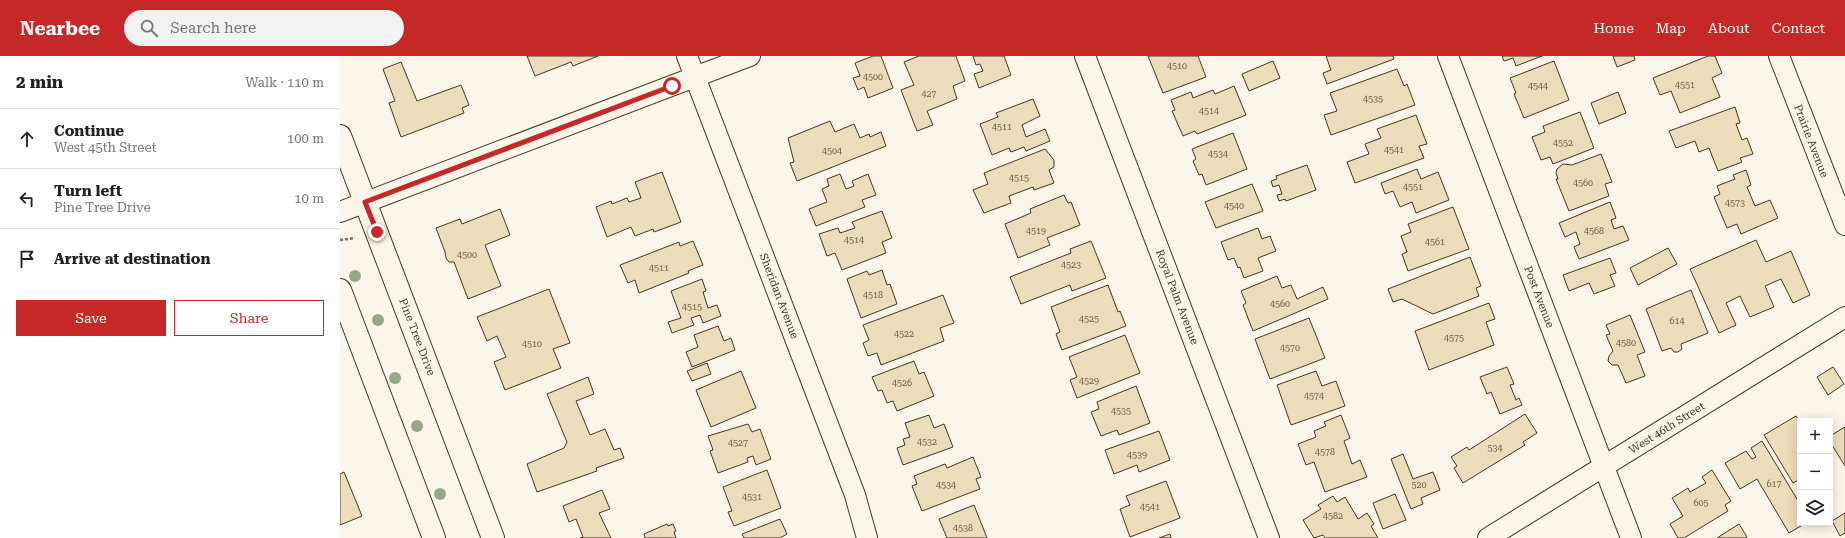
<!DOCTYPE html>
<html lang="en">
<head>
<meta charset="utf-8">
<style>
	body { margin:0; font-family:"Roboto Serif",serif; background:#f2f2f2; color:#202124 }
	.controls { position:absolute; right:12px; bottom:12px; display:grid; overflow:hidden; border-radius:0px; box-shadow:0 2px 10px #0003 }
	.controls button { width:36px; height:36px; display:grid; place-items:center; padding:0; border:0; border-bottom:1px solid #e0e0e0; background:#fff; color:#202124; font:20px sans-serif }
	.stop { position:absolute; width:12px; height:12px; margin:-9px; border:3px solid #c62828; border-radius:50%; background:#fff }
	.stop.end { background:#c62828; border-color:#fff; box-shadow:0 1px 4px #0008 }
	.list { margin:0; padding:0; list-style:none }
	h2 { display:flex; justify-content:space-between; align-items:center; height:52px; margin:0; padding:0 16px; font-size:17px }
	h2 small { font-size:13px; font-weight:400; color:#757577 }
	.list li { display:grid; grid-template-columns:26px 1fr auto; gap:12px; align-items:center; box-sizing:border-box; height:60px; padding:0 16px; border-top:1px solid #e0e0e0 }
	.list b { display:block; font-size:15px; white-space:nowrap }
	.list p { margin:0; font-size:13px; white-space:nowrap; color:#757577 }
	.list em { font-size:13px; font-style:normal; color:#757577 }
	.actions { display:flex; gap:8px; padding:12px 16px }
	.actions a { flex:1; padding:9px 0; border:1px solid #c62828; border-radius:0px; text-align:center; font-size:14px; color:#c62828 }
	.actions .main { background:#c62828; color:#fff }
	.icon { flex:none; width:22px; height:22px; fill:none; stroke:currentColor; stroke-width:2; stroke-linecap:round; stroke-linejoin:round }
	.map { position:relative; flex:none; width:1505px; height:482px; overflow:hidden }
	header { display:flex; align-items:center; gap:24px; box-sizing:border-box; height:56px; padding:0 20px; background:#c62828; color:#fff }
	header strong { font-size:19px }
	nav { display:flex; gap:22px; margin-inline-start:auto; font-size:14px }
	.search { width:280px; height:36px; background:#f2f2f2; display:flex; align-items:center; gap:10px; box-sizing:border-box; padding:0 14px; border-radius:22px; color:#757577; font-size:15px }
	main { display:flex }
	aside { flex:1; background:#fff }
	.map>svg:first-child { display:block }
</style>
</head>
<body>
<header>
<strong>Nearbee</strong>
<div class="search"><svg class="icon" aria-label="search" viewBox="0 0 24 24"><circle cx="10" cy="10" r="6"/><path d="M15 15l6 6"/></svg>Search here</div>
<nav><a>Home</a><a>Map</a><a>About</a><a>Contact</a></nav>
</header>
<main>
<aside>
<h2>2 min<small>Walk · 110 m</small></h2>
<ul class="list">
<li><svg class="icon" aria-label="ahead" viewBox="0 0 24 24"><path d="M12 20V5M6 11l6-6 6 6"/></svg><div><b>Continue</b><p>West 45th Street</p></div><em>100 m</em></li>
<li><svg class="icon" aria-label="left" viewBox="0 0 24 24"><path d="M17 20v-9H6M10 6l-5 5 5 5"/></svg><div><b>Turn left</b><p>Pine Tree Drive</p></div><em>10 m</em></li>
<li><svg class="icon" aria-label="arrive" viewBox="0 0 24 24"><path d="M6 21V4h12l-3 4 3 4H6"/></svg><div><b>Arrive at destination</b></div></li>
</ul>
<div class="actions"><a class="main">Save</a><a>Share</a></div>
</aside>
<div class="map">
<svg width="1505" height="482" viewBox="0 0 1505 482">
	<rect width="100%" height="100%" fill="#fbf6e9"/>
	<path fill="#ecdcbc" stroke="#4a3520" d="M187,0H258L233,10L231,6L195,20Z
		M533,0H541L553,32L528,42L524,31L518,34L513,22L520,20L515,7Z
		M579,0H616L625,25L613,30L617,43L587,55L593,69L577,75L561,34L574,29L564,6Z
		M633,0H664L671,19L639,32L634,18L643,15L640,8L636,9Z
		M808,0H858L866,21L823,37Z
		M986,0H1053L1054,3L987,28L983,17L991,14Z
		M1162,0H1202L1176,10L1173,2L1164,5Z
		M1273,0H1294L1295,4L1277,11Z
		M1368,0H1375L1382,17L1372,22L1380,41L1340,57L1331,35L1320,39L1313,22Z
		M933,5L940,22L909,35L902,18Z
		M1214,5L1229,44L1184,62L1174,38L1176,37L1170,22Z
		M61,6L77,45L121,29L129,49L122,52L124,57L61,81L49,47L55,45L43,13Z
		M1057,13L1064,30L1067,28L1075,49L991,79L984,59L997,55L990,37Z
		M894,30L906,59L857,78L855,75L843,80L832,55L835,54L831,44L851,36L853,42L873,34L875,38Z
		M1278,36L1286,57L1259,68L1251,47Z
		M693,43L700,60L682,69L686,81L705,73L710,85L686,95L684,91L671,96L669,92L652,99L640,68L658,61L656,57Z
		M1395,51L1400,67L1396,68L1402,84L1407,82L1413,98L1400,102L1402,106L1378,115L1369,92L1359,96L1355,85L1336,92L1329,75Z
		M1240,56L1254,92L1213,108L1210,101L1201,104L1192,81L1205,76L1203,70Z
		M1076,59L1087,88L1079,90L1084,102L1015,127L1007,106L1029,98L1025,88L1041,82L1037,73Z
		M490,65L495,76L514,68L520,82L529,78L530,81L541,76L546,90L457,125L450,107L454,106L448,82Z
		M893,77L907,113L866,129L862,118L859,119L853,105L856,103L852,93Z
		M705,93L714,104V111L709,114L714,127L694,134L693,131L669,140L671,147L644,157L633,134L648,128L644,117Z
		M1261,98L1272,126L1265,128L1269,140L1229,155L1216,123H1218L1216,117L1217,113L1223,108L1232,109Z
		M967,109L976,134L946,145L945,143L939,145L937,139L942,138L939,129L933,131L931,125L937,123L936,120Z
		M1077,113L1081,123L1098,116L1109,144L1076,157L1072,146L1060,151L1053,135L1045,138L1041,127Z
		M1406,114L1411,129L1407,131L1415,150L1430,144L1438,162L1401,178L1397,168L1387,172L1374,141L1380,138L1377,130L1395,123L1393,119Z
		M322,116L341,166L314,176L313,173L295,180L291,171L267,181L256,151L271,145L272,148L287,142L289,146L301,142L295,126Z
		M500,118L506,133L514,130L512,125L528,118L536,139L522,144L525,151L476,170L469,153L487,146L482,133L489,130L487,123Z
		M912,128L923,155L876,172L865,146Z
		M724,139L728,147L731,146L740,169L707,182L710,189L678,202L665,168L691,157L690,153Z
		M1270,146L1276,162L1271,164L1274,173L1283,170L1289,184L1239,203L1234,191L1240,188L1236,176L1225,181L1219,167Z
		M1113,151L1129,193L1068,215L1062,198L1067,196L1061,180L1071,176L1068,168Z
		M160,153L170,179L145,189L161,230L128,243L114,206H109L106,202L105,196L96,172L120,163L122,168Z
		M542,155L552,182L542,186L546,197L502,214L495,197L487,200L479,178L498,172L500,177L515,172L512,166Z
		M918,172L922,183L930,180L936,195L918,202L923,215L904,222L900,211L898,212L894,202L888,204L881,186Z
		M1416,184L1426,206L1451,195L1470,239L1453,247L1441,223L1425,230L1434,251L1410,261L1400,240L1386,247L1396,269L1379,277L1350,213Z
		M353,185L363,209L348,215L349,217L299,237L295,224L288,227L280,209L339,186L340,190Z
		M751,185L766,222L732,235L730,229L681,248L670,221L731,197L730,193Z
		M1328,192L1337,208L1298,229L1290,212Z
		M1130,201L1141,230L1136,232L1139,240L1093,258L1062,243L1053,246L1048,233Z
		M1270,202L1276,217L1270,219L1275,230L1254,238L1249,227L1229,235L1223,219Z
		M542,214L547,229L550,228L557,248L521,262L507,223L527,215L529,219Z
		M937,220L942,232L951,229L957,243L983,231L988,243L913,275L903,249L906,247L901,235Z
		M362,223L366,235L363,236L368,252L377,249L381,260L363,267L360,259L351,262L354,269L332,277L328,266L341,262L331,235Z
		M768,229L778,256L780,255L786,270L722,294L716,278L720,276L711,251Z
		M209,233L230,287L213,293L221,312L165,334L154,306L166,301L157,280L147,285L137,261Z
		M1351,234L1368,277L1341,288L1342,293L1338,296H1334L1331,292L1322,295L1306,253Z
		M603,239L614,267L600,272L604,285L541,309L537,297L528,300L523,287L529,284L523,269Z
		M1149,247L1155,263L1146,266L1154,289L1089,314L1075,275Z
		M1290,259L1305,296L1297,299L1305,320L1286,327L1278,309H1272L1268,305L1269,300L1273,295L1266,279L1270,278L1266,269Z
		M969,262L985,302L930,323L915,283Z
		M378,270L384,285L391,282L395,294L352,311L346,296L358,291L354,279Z
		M785,279L800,317L737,342L730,324L737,321L729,301Z
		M574,305L579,318L584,316L594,340L557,355L553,345L547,347L542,334L538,335L532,321Z
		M367,307L371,318L352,325L347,315Z
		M1167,311L1174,328L1170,329L1176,344L1179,342L1182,349L1160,358L1151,336L1147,338L1140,321Z
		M1493,311L1504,328L1488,339L1477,321Z
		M401,315L416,352L371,371L356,334Z
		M976,315L982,330L996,325L1005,350L951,369L937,329Z
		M248,321L254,338L236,345L250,379L265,373L274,394L280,392L284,402L256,412L257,415L197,436L187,408L224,392L227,386L207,338Z
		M796,330L810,367L779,379L777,374L761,380L751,356L759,353L757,346Z
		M1185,358L1197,377L1183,386L1185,389L1123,427L1114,412L1117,410L1111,401L1127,391L1129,394Z
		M589,359L594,372L604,368L613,391L563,409L557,392L565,389L563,383L570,381L565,367Z
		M1001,359L1010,382L1004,385L1012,408L1020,404L1027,421L985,436L974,406L966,409L958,388L976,381L974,375L986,370L984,366Z
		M1456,360L1460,366V423L1453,427L1424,379Z
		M408,368L412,376L420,373L431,403L416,409L413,400L407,402L408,406L378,417L370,395L373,394L368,380Z
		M1505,371V410L1490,386V380Z
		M819,375L830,404L799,416L797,409L774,418L765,394Z
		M1422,385L1460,448V467H1466L1449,477L1417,423L1400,433L1385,407L1406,395L1412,403L1416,401L1411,392Z
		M1063,398L1073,423L1093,416L1100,434L1081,442L1083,448L1071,453L1051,403Z
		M633,401L641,421L636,423L640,433L582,455L572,430L577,428L574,420L605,408L607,412Z
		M427,414L441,452L394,470L388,456L392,455L383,431Z
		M1372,414L1391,445L1385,449L1388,455L1344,482H1338L1330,468L1343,460L1332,442L1348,432L1350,436L1366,427L1362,421Z
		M4,416L22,460L0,469V418Z
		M826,425L840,462L790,481L780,453L790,449L786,440Z
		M262,434L270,453L259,457L271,482H240L243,481L236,463L229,466L223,450Z
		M1055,438L1066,464L1043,473L1033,447Z
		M993,440L997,446L1005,441L1018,463L1027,457L1034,468L1031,470L1038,482H985L983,479L974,482L963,464L981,453L978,449Z
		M634,449L647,482H607L599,463Z
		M1505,457V477L1500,480L1492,465Z
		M440,463L447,478L440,482H404L402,478Z
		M327,468L328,470L333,468L336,475L334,476L336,482H305L304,478Z
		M1399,468L1407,481L1405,482H1377Z
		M830,478L831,482H819Z"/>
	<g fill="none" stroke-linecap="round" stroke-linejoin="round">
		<g stroke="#4a3520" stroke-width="22">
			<path id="minor" d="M347,0L515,439L527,482
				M745,0L929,482
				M1108,0L1291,482
				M1439,0L1505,169
				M0,156L410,0
				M1148,482L1505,261"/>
		</g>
		<g stroke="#4a3520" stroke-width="24">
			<path id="secondary" d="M0,80L153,482
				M0,234L94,482"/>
		</g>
		<path stroke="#7f6f5c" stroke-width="2.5" stroke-dasharray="3 2" stroke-linecap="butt" d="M0,184L15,182"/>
		<use href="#minor" stroke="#fbf6e9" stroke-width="20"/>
		<use href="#secondary" stroke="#fbf6e9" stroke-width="22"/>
	</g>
	<g fill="#96a887">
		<circle cx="15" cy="220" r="6"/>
		<circle cx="38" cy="264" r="6"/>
		<circle cx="55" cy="322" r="6"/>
		<circle cx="77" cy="370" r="6"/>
		<circle cx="100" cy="438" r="6"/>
	</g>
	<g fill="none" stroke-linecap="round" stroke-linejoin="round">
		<path stroke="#c62828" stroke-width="5" d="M37,176L25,146L332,30"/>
	</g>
	<g text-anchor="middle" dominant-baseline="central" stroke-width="3" stroke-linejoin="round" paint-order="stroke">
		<g font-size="9" fill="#725f47">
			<text x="837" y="10">4510</text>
			<text x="533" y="21">4500</text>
			<text x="1345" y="29">4551</text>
			<text x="1198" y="30">4544</text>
			<text x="589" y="38">427</text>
			<text x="1033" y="43">4535</text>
			<text x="869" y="55">4514</text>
			<text x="662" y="71">4511</text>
			<text x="1223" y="87">4552</text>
			<text x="1054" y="94">4541</text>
			<text x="492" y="95">4504</text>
			<text x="878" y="98">4534</text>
			<text x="679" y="122">4515</text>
			<text x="1243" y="127">4560</text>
			<text x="1073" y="131">4551</text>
			<text x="1395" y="147">4573</text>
			<text x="894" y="150">4540</text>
			<text x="696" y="175">4519</text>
			<text x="1254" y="175">4568</text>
			<text x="514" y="184">4514</text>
			<text x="1095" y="186">4561</text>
			<text x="127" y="199">4500</text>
			<text x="731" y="209">4523</text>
			<text x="319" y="212">4511</text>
			<text x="533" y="239">4518</text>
			<text x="940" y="248">4560</text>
			<text x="352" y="251">4515</text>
			<text x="749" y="263">4525</text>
			<text x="1337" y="265">614</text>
			<text x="564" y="278">4522</text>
			<text x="1114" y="282">4575</text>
			<text x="1286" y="287">4580</text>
			<text x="192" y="288">4510</text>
			<text x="950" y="292">4570</text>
			<text x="749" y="325">4529</text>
			<text x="562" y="327">4526</text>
			<text x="974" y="340">4574</text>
			<text x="781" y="355">4535</text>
			<text x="587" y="386">4532</text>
			<text x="398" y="387">4527</text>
			<text x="1155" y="392">534</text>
			<text x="985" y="396">4578</text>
			<text x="797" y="399">4539</text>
			<text x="1434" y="428">617</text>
			<text x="606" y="429">4534</text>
			<text x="1079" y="429">520</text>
			<text x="412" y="441">4531</text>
			<text x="1361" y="447">605</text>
			<text x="810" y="451">4541</text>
			<text x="993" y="460">4582</text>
			<text x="623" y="472">4538</text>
		</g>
		<g font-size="11" fill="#4a3520" stroke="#fbf6e9">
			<text transform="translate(1471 85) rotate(69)">Prairie Avenue</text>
			<text transform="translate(439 240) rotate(69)">Sheridan Avenue</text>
			<text transform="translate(837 241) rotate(69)">Royal Palm Avenue</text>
			<text transform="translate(1199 241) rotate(69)">Post Avenue</text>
			<text transform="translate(77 281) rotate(69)">Pine Tree Drive</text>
			<text transform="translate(1327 372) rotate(-32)">West 46th Street</text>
		</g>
	</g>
</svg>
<div class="controls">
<button>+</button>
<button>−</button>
<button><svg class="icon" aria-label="layers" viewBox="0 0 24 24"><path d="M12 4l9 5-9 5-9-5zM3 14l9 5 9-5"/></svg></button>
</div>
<div class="stop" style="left:332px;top:30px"></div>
<div class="stop end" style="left:37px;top:176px"></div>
</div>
</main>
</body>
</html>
